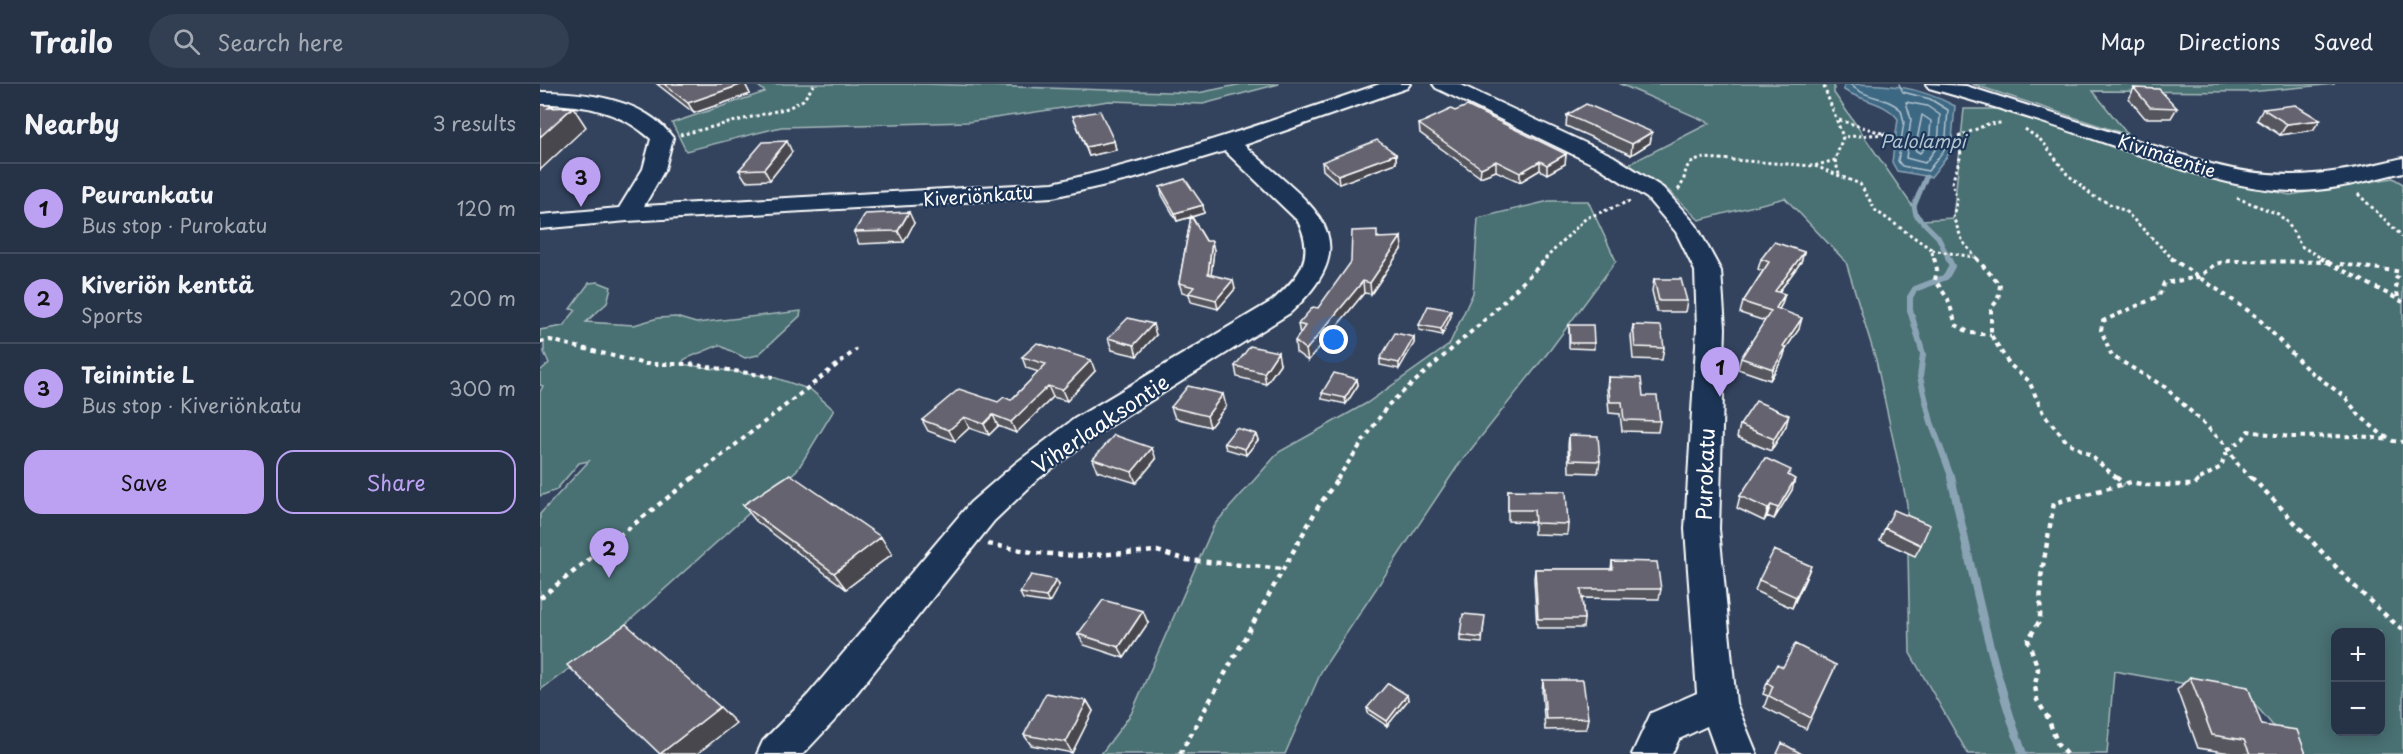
<!DOCTYPE html>
<html lang="en">
<head>
<meta charset="utf-8">
<style>
	body { margin:0; font-family:"Playpen Sans",sans-serif; background:#323e51; color:#f1f3f6 }
	.controls { position:absolute; right:18px; bottom:18px; display:grid; overflow:hidden; border-radius:12px; box-shadow:0 3px 15px #0003 }
	.controls button { width:54px; height:54px; display:grid; place-items:center; padding:0; border:0; border-bottom:2px solid #424d5f; background:#263246; color:#f1f3f6; font:30px sans-serif }
	.you { position:absolute; left:794px; top:256px; width:21px; height:21px; margin:-15px; border:4px solid #fff; border-radius:50%; background:#1a73e8; box-shadow:0 0 0 9px #1a73e833 }
	.badge { display:grid; place-items:center; width:39px; height:39px; border-radius:50%; background:#bca0f2; color:#111; font-size:20px; font-weight:700 }
	.pin { position:absolute; translate:-50% -50px; filter:drop-shadow(0 2px 3px #0008) }
	.pin::after { content:''; position:absolute; top:32px; width:21px; height:18px; background:inherit; clip-path:polygon(0 0,100% 0,50% 100%) }
	.list { margin:0; padding:0; list-style:none }
	h2 { display:flex; justify-content:space-between; align-items:center; height:78px; margin:0; padding:0 24px; font-size:26px }
	h2 small { font-size:20px; font-weight:400; color:#a4aab3 }
	.list li { display:grid; grid-template-columns:39px 1fr auto; gap:18px; align-items:center; box-sizing:border-box; height:90px; padding:0 24px; border-top:2px solid #424d5f }
	.list b { display:block; font-size:22px; white-space:nowrap }
	.list p { margin:0; font-size:20px; white-space:nowrap; color:#a4aab3 }
	.list em { font-size:20px; font-style:normal; color:#a4aab3 }
	.actions { display:flex; gap:12px; padding:18px 24px }
	.actions a { flex:1; padding:14px 0; border:2px solid #bca0f2; border-radius:18px; text-align:center; font-size:21px; color:#bca0f2 }
	.actions .main { background:#bca0f2; color:#111 }
	.icon { flex:none; width:33px; height:33px; fill:none; stroke:currentColor; stroke-width:2; stroke-linecap:round; stroke-linejoin:round }
	.map { position:relative; flex:none; width:1863px; height:670px; overflow:hidden }
	header { display:flex; align-items:center; gap:36px; box-sizing:border-box; height:84px; padding:0 30px; background:#263246; border-bottom:2px solid #424d5f }
	header strong { font-size:28px }
	nav { display:flex; gap:33px; margin-inline-start:auto; font-size:21px }
	.search { width:420px; height:54px; background:#323e51; display:flex; align-items:center; gap:15px; box-sizing:border-box; padding:0 21px; border-radius:33px; color:#a4aab3; font-size:22px }
	main { display:flex }
	aside { flex:1; background:#263246 }
	.map>svg:first-child { display:block }
</style>
</head>
<body>
<header>
<strong>Trailo</strong>
<div class="search"><svg class="icon" aria-label="search" viewBox="0 0 24 24"><circle cx="10" cy="10" r="6"/><path d="M15 15l6 6"/></svg>Search here</div>
<nav><a>Map</a><a>Directions</a><a>Saved</a></nav>
</header>
<main>
<aside>
<h2>Nearby<small>3 results</small></h2>
<ul class="list">
<li><span class="badge">1</span><div><b>Peurankatu</b><p>Bus stop · Purokatu</p></div><em>120 m</em></li>
<li><span class="badge">2</span><div><b>Kiveriön kenttä</b><p>Sports</p></div><em>200 m</em></li>
<li><span class="badge">3</span><div><b>Teinintie L</b><p>Bus stop · Kiveriönkatu</p></div><em>300 m</em></li>
</ul>
<div class="actions"><a class="main">Save</a><a>Share</a></div>
</aside>
<div class="map">
<svg width="1863" height="670" viewBox="0 0 1863 670">
	<rect width="100%" height="100%" fill="#33435e"/>
	<filter id="ink" filterUnits="userSpaceOnUse"><feTurbulence type="fractalNoise" baseFrequency=".0167" numOctaves="2"/><feDisplacementMap in="SourceGraphic" scale="12" xChannelSelector="R" yChannelSelector="G"/><feConvolveMatrix kernelMatrix="1 2 1 2 8 2 1 2 1" color-interpolation-filters="sRGB"/></filter>
	<g filter="url(#ink)">
		<path fill="#4a7073" stroke="#a4b8b9" stroke-width="1.5" fill-rule="evenodd" d="M216,0H385L658,9L702,0H739L663,20L569,17L428,38L241,43L146,67L132,39L225,8Z
			M1080,0H1294V9L1382,136L1413,134L1424,25H1459L1696,99L1750,111L1853,94L1863,100V670H1757L1707,611L1574,587L1567,670H1428L1370,569L1367,420L1336,276L1306,178L1245,114L1159,136L1128,106L1087,81L1170,39ZM1796,548H1840V648H1796Z
			M1432,0H1795L1709,8L1553,7L1588,51Z
			M1009,117H1048L1076,177L1010,266L917,383L782,586L745,670H561L591,630L674,441L739,368L827,319L909,261L933,209L938,134Z
			M58,198L71,203L67,219L46,238L94,241L118,234L136,233L156,239L261,227L260,232L218,271L205,274L179,261L145,275L141,280L233,293L271,306L294,326L258,385L67,557L0,606V430L49,377L39,379L16,406L0,412V308L3,302L0,301V287L9,279L4,268V258H0V246L23,242L36,226L30,225L49,199Z"/>
		<path fill="#3e6884" stroke="#8ba4b5" stroke-width="1.5" d="M1304,0C1348,0 1375,1 1415,22L1411,67L1391,93L1357,87L1352,78L1358,35C1346,18 1321,17 1304,6Z"/>
		<g fill="none" stroke-linecap="round" stroke-linejoin="round">
			<path stroke="#b2c3ce" stroke-width="1.5" d="M1310,0C1324,15 1347,12 1361,26L1364,38L1358,77L1362,82L1388,87L1405,65L1408,26L1390,15L1363,8L1359,0
				M1366,18L1387,22L1400,31L1398,62L1385,79L1366,74L1371,35Z
				M1382,31L1391,37L1389,59L1380,69L1375,66Z"/>
			<path stroke="#8ba4b5" stroke-width="5" d="M1386,93L1374,122L1376,131L1398,153L1409,175"/>
			<path stroke="#8ba4b5" stroke-width="6" d="M1408,174L1412,182L1406,193L1375,205L1370,213V226L1383,270L1380,293L1391,338L1412,395"/>
			<path stroke="#8ba4b5" stroke-width="8" d="M1411,393C1432,486 1450,580 1483,670"/>
			<g stroke="#fff" stroke-width="4">
				<path id="minor" d="M840,0H870L867,4L704,61C765,118 835,151 750,229L556,351L498,395L454,437L296,635L263,670H217L223,657L268,611L430,419L476,379L534,335L732,217C759,193 776,174 758,137L685,67L592,95L513,113L87,137L0,145V131L79,124L103,85L111,55C79,26 41,20 0,20V8C44,8 105,14 133,54L125,85L104,122L513,99C625,74 732,37 840,0Z
					M893,0H919L1073,72L1123,104L1156,141L1181,187L1185,244L1179,445L1196,619L1217,670H1177L1167,642L1139,655L1132,670H1092L1111,629L1157,609L1145,445L1157,244L1155,187L1136,148L1107,114L1057,82L896,4Z
					M1386,0L1426,2L1671,80C1742,99 1793,91 1863,74V88C1826,97 1789,108 1751,107C1689,105 1630,81 1571,61C1511,40 1450,21 1389,4Z"/>
			</g>
			<path stroke="#fff" stroke-width="3" stroke-dasharray="3 3" stroke-linecap="butt" d="M1299,36L1345,50L1303,53
				M1485,45L1503,58L1527,90L1553,112L1585,127L1633,175
				M140,51L248,24L263,16L275,0
				M1295,76L1299,90
				M1275,82L1320,100L1336,127L1391,165L1394,175
				M1138,106C1151,90 1137,80 1165,74L1274,82L1295,76L1303,53L1283,0
				M1818,110L1863,153
				M1697,114L1738,130L1748,139L1761,162L1783,175
				M1392,166L1434,173
				M1005,175L1046,134L1090,117
				M1437,175L1423,158L1413,133L1417,116L1412,99L1421,71L1418,53L1448,40L1461,39"/>
			<path stroke="#fff" stroke-width="4" stroke-dasharray="4.5 4.5" stroke-linecap="butt" d="M1394,174L1397,185L1395,196L1408,215L1416,241L1430,249L1451,251
				M1436,174L1460,201L1458,216L1451,224V251L1469,280L1489,297L1503,329L1527,358L1550,371L1578,395
				M1631,174L1716,232L1767,285L1805,313L1819,331L1841,350L1853,357L1863,358
				M1780,174L1863,218
				M1800,180L1863,188
				M1858,213L1855,197L1859,189
				M0,258L10,256L105,280H150L233,293
				M1688,366L1703,355L1708,347L1750,353L1820,352L1849,356
				M152,395L317,265
				M797,395L848,321L948,233L1007,174
				M1660,395L1681,383L1685,371L1689,369
				M1712,395L1699,382L1683,358L1625,303L1572,272L1561,246L1563,237L1619,212L1624,199L1659,193L1675,180L1689,177L1790,178"/>
			<path stroke="#fff" stroke-width="4.5" stroke-dasharray="5 5" stroke-linecap="butt" d="M1576,393L1584,400
				M1711,393C1762,443 1807,501 1863,546
				M448,460L497,469L538,472L617,467L647,476L744,485
				M0,514L154,393
				M640,670L778,423L799,393
				M1526,670L1518,661L1508,634L1497,616L1495,601L1498,585L1488,556L1500,536L1501,493L1514,419L1591,398L1606,401H1654L1662,393"/>
			<use href="#minor" fill="#1d3557" fill-rule="evenodd"/>
		</g>
		<path fill="#57565f" stroke="#fff" stroke-width="1.5" d="M117,0H205L210,10L154,29Z
			M1594,4L1637,24L1631,34H1605L1589,15Z
			M1723,25L1773,46L1740,51L1717,36Z
			M1027,31L1112,48L1110,59L1091,71L1026,42Z
			M533,32L574,57L576,66L549,72Z
			M879,40L1026,70L1025,80L1007,90L1000,86L980,98L956,87L940,93L880,49Z
			M252,68L230,96L206,97L199,86Z
			M856,70V79L799,100L783,86L782,78Z
			M620,103L663,121L664,129L652,133L666,157L674,166L671,191L695,205L678,225L651,218L649,210L642,208L639,199L651,133L637,137L622,111Z
			M374,139L364,158L319,160L314,148Z
			M838,153L862,164L831,210L824,209L768,277L756,268L755,257L760,250L758,240L778,224Z
			M1264,168L1261,178L1239,208L1242,220L1239,225L1259,245L1246,264L1243,274L1230,296L1198,285L1201,274L1225,237L1200,229L1203,218L1223,187L1218,185L1221,175Z
			M1114,195L1147,217L1145,228H1117L1112,207Z
			M911,232L902,251L879,246V241Z
			M1029,241L1054,259V265L1029,264Z
			M1093,241L1124,264L1122,276L1093,275L1091,252Z
			M616,251L597,272L572,266L568,254Z
			M874,253V259L859,285L840,281V275Z
			M482,273L555,287L527,317L513,313L476,349L458,342L449,351L429,344L415,357L388,347L382,336L471,316L499,288L486,284Z
			M740,280L726,300L697,293L695,282Z
			M1068,293L1103,312L1120,337L1118,348L1082,347L1080,330L1069,329L1067,304Z
			M817,295L818,301L806,320L782,315V309Z
			M686,322L670,343L635,334L631,323Z
			M1200,341L1246,342L1231,367L1197,353Z
			M716,350L718,356L706,371L686,365L684,359Z
			M1029,351L1060,377L1058,389L1029,388L1028,362Z
			M553,375H616L596,399L557,387Z
			M968,406L1028,440L1027,451L994,450V438L968,437Z
			M1252,406L1234,435L1227,432L1224,437L1197,424L1200,412Z
			M203,421L352,470L306,505L216,437Z
			M1345,444L1381,461L1375,472L1340,456Z
			M1072,477L1121,505L1119,515L1042,514L1044,535L1043,544H997L994,495L995,485H1071Z
			M1266,494L1252,524L1215,507L1219,496Z
			M519,501L509,519L483,515L480,509Z
			M944,538L942,559L920,557V551Z
			M608,539L584,574L544,561L538,550Z
			M1296,581L1266,645L1224,623L1228,612L1223,610L1227,599L1243,583Z
			M1650,593L1722,641L1766,670H1691L1690,669L1658,664L1637,606Z
			M1003,596L1048,634L1046,645L1005,646L1002,607Z
			M867,611L868,616L847,642L828,629L827,624Z
			M547,617L553,627L532,669L491,661L484,651Z"/>
		<path fill="#47464e" stroke="#fff" stroke-width="1.5" d="M203,0H205L210,10L154,29L148,19Z
			M12,21L21,34L33,23L46,43L0,86V53L8,24Z
			M1780,36L1773,46L1740,51L1747,40Z
			M1112,48L1110,59L1091,71L1092,60Z
			M247,57L252,68L230,96L224,85Z
			M574,57L576,66L549,72L546,63Z
			M856,70V79L799,100L798,91Z
			M1026,70L1025,80L1007,90V81Z
			M956,77V87L940,93L941,84Z
			M1000,77V86L980,98V89Z
			M663,121L664,129L637,137L635,129Z
			M369,128L374,139L364,158L358,147Z
			M861,153L862,164L831,210L830,199Z
			M672,157L674,166L670,199L668,190Z
			M1264,168L1261,178L1232,217L1235,207Z
			M693,196L695,205L678,225L676,216Z
			M823,197L824,209L768,277L766,266Z
			M1245,210L1242,220L1233,235L1236,224Z
			M911,226V232L902,251L901,245Z
			M1262,234L1259,245L1246,264L1243,274L1230,296L1233,285L1243,262Z
			M613,240L616,251L597,272L594,261Z
			M874,253V259L859,285V279Z
			M738,268L740,280L726,300L724,289Z
			M551,276L555,287L527,317L522,306Z
			M817,295L818,301L806,320L805,314Z
			M508,302L513,313L476,349L471,338Z
			M683,310L686,322L670,343L667,332Z
			M453,331L458,342L449,351L444,340Z
			M1249,331L1246,342L1231,367L1234,355Z
			M424,333L429,344L415,357L409,346Z
			M716,350L718,356L706,371L705,365Z
			M612,364L616,375L596,399L592,388Z
			M1255,395L1252,406L1234,435L1238,424Z
			M1231,421L1227,432L1224,437L1228,425Z
			M341,453L352,470L306,505L294,489Z
			M1271,482L1266,494L1252,524L1256,513Z
			M516,496L519,501L509,519L506,513Z
			M603,527L608,539L584,574L579,563Z
			M867,611L868,616L847,642V637Z
			M547,617L553,627L532,669L526,658Z
			M180,623L196,639L157,670H120Z"/>
		<path fill="#65646f" stroke="#fff" stroke-width="1.5" d="M124,0H203L148,19Z
			M1594,4L1619,5L1637,24L1610,23Z
			M1046,20L1112,48L1092,60L1027,31Z
			M0,21H12L8,24L33,23L0,53Z
			M1755,21L1780,36L1747,40L1723,25Z
			M927,22L1026,70L1007,81L1000,77L980,89L956,77L941,84L879,40L911,25L915,27Z
			M560,27L574,57L546,63L533,32Z
			M837,56L856,70L798,91L782,78Z
			M247,57L224,85L199,86L223,58Z
			M645,95L663,121L635,129L620,103Z
			M369,128L358,147L314,148L325,130Z
			M651,132L666,157H672L668,190L693,196L676,216L649,209L654,203L639,199Z
			M837,146V154L861,153L830,199L823,197L766,266L755,257L765,242L758,240L773,223L778,224L811,178L812,147Z
			M1234,158L1264,168L1235,207L1245,210L1236,224L1262,234L1243,262L1246,264L1233,285L1201,274L1231,227L1203,218L1229,178L1221,175Z
			M1114,195H1141L1147,217H1119Z
			M888,222L911,226L901,245L879,241Z
			M588,234L613,240L594,261L568,254Z
			M1029,241H1053L1054,259H1030Z
			M1093,241L1121,242L1124,264L1095,263Z
			M855,249L874,253L859,279L840,275Z
			M497,259L551,276L522,306L508,302L471,338L453,331L444,340L424,333L409,346L382,336L419,305L458,318L464,313L471,316L506,280L482,273Z
			M710,262L738,268L724,289L695,282Z
			M794,289L817,295L805,314L782,309Z
			M1068,293L1101,294L1103,312H1117L1120,337L1084,336L1082,318H1070Z
			M648,302L683,310L667,332L631,323Z
			M1216,317L1249,331L1234,355L1200,341Z
			M696,344L716,350L705,365L684,359Z
			M574,351L612,364L592,388L553,375Z
			M1029,351L1058,352L1060,377L1030,376Z
			M1225,374L1251,386L1248,391L1255,395L1238,424L1231,421L1228,425L1200,412Z
			M250,390L341,453L294,489L203,421Z
			M968,406L1026,407L1028,440L995,439L994,426H968Z
			M1354,426L1390,441L1381,461L1345,444Z
			M1234,466L1271,482L1256,513L1219,496Z
			M1072,477L1117,478L1121,505H1041L1044,535H998L995,485H1073Z
			M491,491L516,496L506,513L480,509Z
			M563,516L603,527L579,563L538,550Z
			M923,530L945,532L942,554L920,551Z
			M86,540L180,623L120,670L27,581Z
			M1255,560L1296,581L1271,634L1229,612L1233,602L1227,599L1237,580L1243,583Z
			M1650,593L1708,603L1722,641L1757,646L1766,670H1710L1704,656L1672,651Z
			M1003,596H1043L1048,634L1006,635Z
			M848,599L867,611L847,637L827,624Z
			M506,609L547,617L526,658L484,651Z
			M1242,659L1262,670H1237Z"/>
	</g>
	<g text-anchor="middle" dominant-baseline="central" stroke-width="4.5" stroke-linejoin="round" paint-order="stroke">
		<g font-size="18" font-style="italic" fill="#b2c3ce" stroke="#1d3557">
			<text x="1383" y="56">Palolampi</text>
		</g>
		<g font-size="18" fill="#fff" stroke="#1d3557">
			<text transform="translate(1627 71) rotate(18)">Kivimäentie</text>
			<text transform="translate(438 111) rotate(-4)">Kiveriönkatu</text>
		</g>
		<g font-size="21" fill="#fff" stroke="#1d3557">
			<text transform="translate(560 339) rotate(-34)">Viherlaaksontie</text>
			<text transform="translate(1164 390) rotate(-88)">Purokatu</text>
		</g>
	</g>
</svg>
<div class="controls">
<button>+</button>
<button>−</button>
</div>
<div class="you"></div>
<div class="pin badge" style="left:1180px;top:313px">1</div>
<div class="pin badge" style="left:69px;top:494px">2</div>
<div class="pin badge" style="left:41px;top:123px">3</div>
</div>
</main>
</body>
</html>
